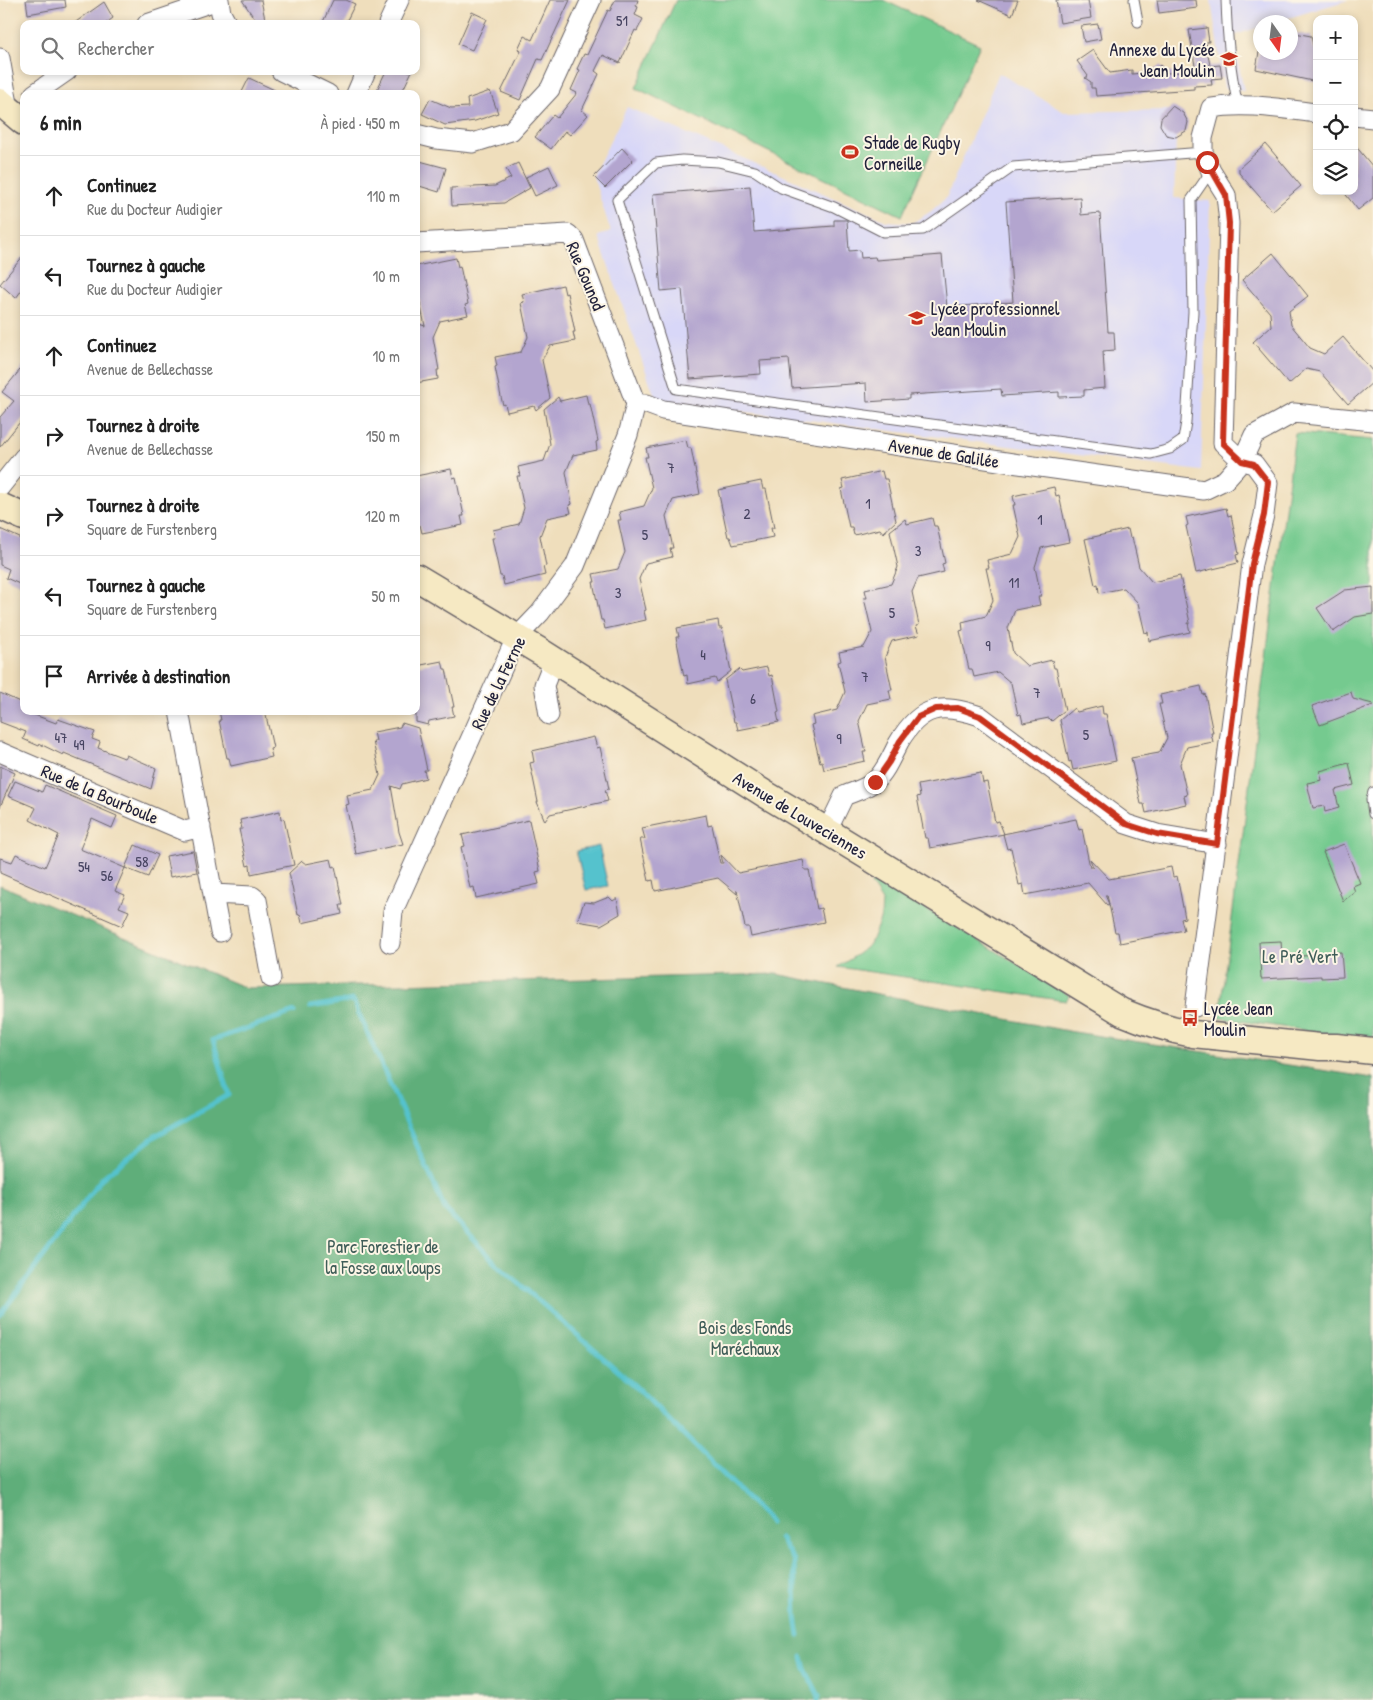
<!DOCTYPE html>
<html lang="fr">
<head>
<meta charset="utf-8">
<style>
	body { margin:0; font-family:"Patrick Hand",sans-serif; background:#f2f2f2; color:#222 }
	.controls { position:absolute; right:15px; top:15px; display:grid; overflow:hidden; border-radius:10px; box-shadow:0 2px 8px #0003 }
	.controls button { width:45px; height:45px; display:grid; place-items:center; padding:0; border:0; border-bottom:1px solid #e0e0e0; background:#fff; color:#222; font:25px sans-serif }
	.compass { position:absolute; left:1253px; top:15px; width:45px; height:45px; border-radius:50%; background:#fff; box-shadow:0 2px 8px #0003; rotate:166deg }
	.stop { position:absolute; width:15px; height:15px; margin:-11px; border:4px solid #c8321e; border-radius:50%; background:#fff }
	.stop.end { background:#c8321e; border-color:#fff; box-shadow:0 1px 5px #0008 }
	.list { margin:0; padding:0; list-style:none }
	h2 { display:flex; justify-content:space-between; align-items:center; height:65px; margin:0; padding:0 20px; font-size:21px }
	h2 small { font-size:16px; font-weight:400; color:#767676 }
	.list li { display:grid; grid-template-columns:32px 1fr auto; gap:15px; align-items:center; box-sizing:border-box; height:80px; padding:0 20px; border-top:1px solid #e0e0e0 }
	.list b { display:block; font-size:19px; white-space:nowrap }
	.list p { margin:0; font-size:16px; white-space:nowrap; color:#767676 }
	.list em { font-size:16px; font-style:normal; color:#767676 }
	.icon { flex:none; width:28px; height:28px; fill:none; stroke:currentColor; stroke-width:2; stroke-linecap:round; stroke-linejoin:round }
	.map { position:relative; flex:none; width:1373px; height:1700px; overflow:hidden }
	.search { position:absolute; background:#fff; box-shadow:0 2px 8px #0003; left:20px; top:20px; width:400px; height:55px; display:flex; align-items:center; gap:12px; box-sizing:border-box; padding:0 18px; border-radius:10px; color:#767676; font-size:19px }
	.panel { position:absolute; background:#fff; box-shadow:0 2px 8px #0003; left:20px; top:90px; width:400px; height:625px; border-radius:10px }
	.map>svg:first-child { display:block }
</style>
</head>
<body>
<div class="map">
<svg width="1373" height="1700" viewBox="0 0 1373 1700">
	<rect width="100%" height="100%" fill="#fcf5e5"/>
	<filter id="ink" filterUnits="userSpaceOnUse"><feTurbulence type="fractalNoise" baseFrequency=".02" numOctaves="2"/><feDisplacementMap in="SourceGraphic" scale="10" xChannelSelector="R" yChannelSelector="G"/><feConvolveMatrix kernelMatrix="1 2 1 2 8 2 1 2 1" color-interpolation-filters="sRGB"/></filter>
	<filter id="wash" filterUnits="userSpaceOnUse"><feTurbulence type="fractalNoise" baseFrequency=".0096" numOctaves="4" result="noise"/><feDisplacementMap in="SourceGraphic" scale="20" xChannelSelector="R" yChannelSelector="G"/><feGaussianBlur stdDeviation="1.12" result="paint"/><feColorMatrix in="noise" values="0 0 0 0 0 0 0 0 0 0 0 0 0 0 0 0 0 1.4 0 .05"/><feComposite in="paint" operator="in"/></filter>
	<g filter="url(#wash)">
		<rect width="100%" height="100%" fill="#efdebc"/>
		<path fill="#d8d7f8" d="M1211,0H1348L1275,22H1260V27L1233,36L1244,91L1224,88Z
			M999,73L1064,112L1170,110L1163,115L1160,125L1166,135L1176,137L1174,198L1210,201L1201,471L656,400L598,236L611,232L593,176L627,107L886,221L912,223L930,212L946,198Z"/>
		<path fill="#74ca8f" stroke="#4b7665" d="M676,0H883L980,45L902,216L636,88Z
			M1295,433L1373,440V1040L1219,1018Z
			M875,878L1069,995L1066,1001L838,967L858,954L870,944L881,917L882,901L871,884Z"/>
		<path fill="#5fae7a" stroke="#40685a" d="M0,885L246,988L776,974L1068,1031L1373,1078V1509L1369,1558L1373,1573V1700H0Z"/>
		<path fill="#55c2cd" stroke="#3c7284" d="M599,846L608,886L586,890L576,851Z"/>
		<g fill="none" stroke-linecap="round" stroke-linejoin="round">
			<path stroke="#55c2cd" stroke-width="5" d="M310,1007L353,1000L445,1209L496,1263L634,1385L765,1516L770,1523
				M0,1315L102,1178L155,1136L229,1095L213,1040L294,1012
				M780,1538L794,1561L796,1617L799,1636
				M802,1657L805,1669L819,1696L818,1700"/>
		</g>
		<g id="blocks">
			<path fill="#b3a5cf" d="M26,0H65L66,7L28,14Z
				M242,0H261L266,24H258Z
				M333,0H346L355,4L345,24H322Z
				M550,0H570L542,60L538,59L520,100L501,92L521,51L518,49L524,36L532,40Z
				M615,0H638L636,6L638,7L635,15L643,19L637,31L635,30L620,63L603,55L595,71L599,74L582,110L588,115L570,135L565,131L551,149L535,137L553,115L557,118L577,93L571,90L580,70L577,69L584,54L587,55L608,10L610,11Z
				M978,0H1018L1012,15Z
				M1056,0H1088L1091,18L1060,23Z
				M1157,0H1196L1197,8L1159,13Z
				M104,2L113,18L105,24H73Z
				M472,12L487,19L472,50L458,44Z
				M1098,24L1101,39L1084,42L1081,26Z
				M1207,28L1209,42H1206L1210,66L1220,65L1222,78L1211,79L1212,85L1194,86V89L1096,96L1095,88H1091V82L1085,78L1088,76L1077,61L1093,50L1110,73L1132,70V74L1151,72L1160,65L1168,73L1193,71L1192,66H1195L1189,30Z
				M1295,33L1311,36L1314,49L1317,50V82L1256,69L1259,52H1290V47Z
				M386,71H412L401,94H375Z
				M249,78L283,94H241Z
				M490,91L498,113L475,121L445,125L422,114L430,99L451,108L468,107L467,99Z
				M1172,106L1183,113L1188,122L1186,131L1176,137L1166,135L1160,125L1161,118Z
				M1266,144L1301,186L1272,211L1239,173V168Z
				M1354,144L1373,167V198L1358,210L1343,191H1354Z
				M622,148L633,160L605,188L594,177Z
				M416,160L446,168L439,192L416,185Z
				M518,163L530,188L504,203L452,206L451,188L495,186L511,178L506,169Z
				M549,166L558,185L535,196L526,177Z
				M750,186L754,232L834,226V220H847L849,251L860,250L861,258L875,257L876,260L942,255L947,307L1013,302L1006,202L1080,197L1081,215L1100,213L1108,332H1114L1115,350L1103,351L1105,388L1084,390V396L1059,397V392L1002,396L1001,389L909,395V399L867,402L866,383L792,388L789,359L760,361L761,374L690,379L682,289L661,291L653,194Z
				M1273,253L1308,296L1289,311L1291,325L1310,348L1324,354L1343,337L1373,372V382L1348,404L1320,372L1306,369L1289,384L1253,342L1271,326L1270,313L1242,280Z
				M24,255V287L16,298L0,284Z
				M456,258L458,267L460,266L468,304L465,305L468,315L440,321L433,337L439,370H437L438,379L416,383V323L425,326L416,284V266Z
				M563,285L565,294L567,293L575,332H573L575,341L550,346L542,360L550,398L536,410L534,406L507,412L505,404L503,405L501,397L495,367L497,366L495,357L521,352L528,337L521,303L524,302L522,294Z
				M24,365V417L0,447V417L14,401L2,392Z
				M586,395L588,404H590L598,441L596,442L597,450L573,455L566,472L572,504L569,505L571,513L547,518L540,536L546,566L543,567L545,575L504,585L502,576H500L492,538H495L493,530L519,524L524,508L517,476H520L518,467L544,461L550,444L544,409L558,397L560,401Z
				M686,440L688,448H691L700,494L673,500L666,516L673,548H670L672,557L646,563L639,579L646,610L644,611L646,620L605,629L603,620H601L593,582H595L593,574L618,569L625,552L618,520H621L619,512L644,506L652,488L645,457H648L646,448Z
				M451,469L453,478L456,477L464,516H461L463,525L422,533L420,525L418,526L416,518V476Z
				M882,471L884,479H887L896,521L883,533L880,529L854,535L852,527H849L841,489L844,488L842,480Z
				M761,481L763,489H766L774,528H771L773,537L733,545L730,537H728L718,490Z
				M1054,487L1056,496L1059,495L1069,542L1041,548L1035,567L1041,596H1038L1040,605L1015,610L1008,628L1013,653L1027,666L1052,660L1054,668H1056L1065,710L1052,721L1049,718L1023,723L1021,714L1018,715L1011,683L998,672L974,677L972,669H969L960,631L963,630L962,622L986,616L993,600L986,568H989L987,560L1012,554L1020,537L1013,505H1015L1013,496Z
				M1226,508L1228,516L1231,515L1239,554L1236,555L1238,563L1196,573L1186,526L1188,525L1186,517Z
				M932,518L934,526H937L945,563L942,564L944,572L918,578L912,592L919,625L916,626L919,635L892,641L885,657L892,690H889L891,699L867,704L859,721L866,752H863L865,761L824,770L822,761L820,762L811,725L814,724L812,716L837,710L845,692L838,662L841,661L839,652L864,647L872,632L864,598H867L865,590L891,584L898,567L890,531L905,519L907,524Z
				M0,529L22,539L24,535V586L6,578L9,569L0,565Z
				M1128,529L1130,538L1132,537L1139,567L1152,582L1180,576L1190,623H1188L1190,632L1149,641L1148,632L1145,633L1138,603L1124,588L1099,593L1098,584L1095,585L1085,539Z
				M1373,587V614L1355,617L1333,632L1317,608L1345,590Z
				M718,620L719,628H722L731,671L717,682L715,678L688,684L687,675L684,676L676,637H679L677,628Z
				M442,661L444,669H446L454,707H452L454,716L429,721L428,725L416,722V666Z
				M767,667L769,676L772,675L779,712L777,713L779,722L738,730L736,722H734L725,680L739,669L742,672Z
				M1201,686L1203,695L1205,694L1213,733H1211L1213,742L1187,747L1180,764L1187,795L1184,796L1186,804L1146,813L1144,804H1141L1131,758L1159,753L1167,738L1159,704H1162L1160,695Z
				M1351,692L1353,699L1373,704V705L1320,725L1312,706Z
				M0,693L24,704V711L56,723L58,719L95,732L92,739L100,742L98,748L124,758L126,755L156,768L151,789L64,753L63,755L40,744L39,746L23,739L26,732L0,722Z
				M1102,706L1103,714H1106L1116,761L1073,770L1071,761L1069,762L1060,720L1074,708L1077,712Z
				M219,711H265L273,748L270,749L272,757L231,766L229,758H227L219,720H221Z
				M402,723L418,728L427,770H424L426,778L402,784L400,789L391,786L399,832L403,844L356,854L346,805L349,804L347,795L373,790L380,775L373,741H376L374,732L400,727Z
				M594,737L597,748L600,747L609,789L605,790L608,801L550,814L545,821L537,802H538L530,763L534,762L532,751Z
				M1349,763L1354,785L1335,790L1339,808L1325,812L1324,806L1313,808L1307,783L1322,780L1320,771Z
				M0,766L15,773L0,807Z
				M981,773L983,783L987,782L995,822L999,821L1004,834L930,848L928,838H925L917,797L920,796L918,785Z
				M15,781L42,792L45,785L117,816L112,828L92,819L80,849L125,868L115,891L125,895L119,907L129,911L122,926L0,873V858L12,862L16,854L45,867L59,835L30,820L36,808L8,796Z
				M280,811L281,820L284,819L294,865L251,874L250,865L247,866L239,829H242L240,820Z
				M706,815L708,826L712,825L720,863H723L721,855L738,873L803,860L805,870H809L817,909L821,908L824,922L751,937L749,927H745L737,890V894L718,878L655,891L653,880L649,881L640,839H645L642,828Z
				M1076,819L1079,830L1082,829L1090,867H1093L1090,859L1109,879L1171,867L1173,877L1177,876L1185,918L1181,919L1184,930L1120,943L1118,932H1115L1107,895H1105L1109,904L1107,905L1088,883L1025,895L1023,884L1019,885L1011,848L1007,849L1003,834Z
				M529,820L540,871L536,872L539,884L476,898L474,887L470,888L461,847L465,846L462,835Z
				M1344,844L1360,883L1353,886L1355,892L1343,901L1323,852Z
				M135,845L158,855L148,877L125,868Z
				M193,851L197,872L170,877L166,856Z
				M331,859L333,867L335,866L343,905H340L342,914L302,923L300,914L298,915L289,873L302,861L306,864Z
				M609,897L613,901L617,898L620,914L601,925L577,921L584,902L594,903Z
				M1281,941L1282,957L1320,955V953L1341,952L1343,977L1321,978V976L1261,979L1259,942Z"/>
		</g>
	</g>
	<g filter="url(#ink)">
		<use href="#blocks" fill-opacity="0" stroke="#6a6468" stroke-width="1"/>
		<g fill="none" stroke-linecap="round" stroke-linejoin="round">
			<g stroke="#6a6468" stroke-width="11">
				<path id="lane" d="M1134,0L1138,22
					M1226,0C1227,36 1230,70 1238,106
					M1203,152L1013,167L923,230L883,232L834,207L781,188L755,171L718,162L682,160L656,163L617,200L676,389L1151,454L1170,449L1183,440L1186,422L1193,312L1191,200L1211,171
					M1373,792L1371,799L1373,814"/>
			</g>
			<g stroke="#6a6468" stroke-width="21">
				<path id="street" d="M219,0L221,13L227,24
					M147,24L218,0
					M388,24L399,0
					M0,58L9,110
					M281,71L328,94
					M34,94L67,71
					M356,94L366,71
					M1354,116L1373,118
					M416,134L436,139L473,143L511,131L550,89L591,0
					M416,243L568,234L574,240L636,404
					M636,404H647L663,410L1019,464L1204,490L1225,480L1242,461L1254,435L1294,413L1373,421
					M1242,461L1223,443L1229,223L1226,195L1211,171L1203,152V138L1211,108C1246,102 1282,109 1317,113
					M0,487L24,457
					M179,711L220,932
					M549,715L544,685L554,660
					M0,752L185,831L201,827
					M827,831L844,796C853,792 868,788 875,781C886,771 892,755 899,742C921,705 941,703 980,716L1126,824L1157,834L1217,844
					M213,894L252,896L257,900L271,978
					M390,943L393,911L516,638L540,613L575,566L628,435L636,404
					M1195,1007L1252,564L1264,515L1268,483L1254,464L1242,461"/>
			</g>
			<g stroke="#6a6468" stroke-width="29">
				<path id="secondary" d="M0,102L24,122
					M0,506L24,517
					M416,577L541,652L765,794L807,819L1122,1012C1146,1022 1168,1029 1193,1034L1320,1047H1336L1373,1051"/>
			</g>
			<use href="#lane" stroke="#fff" stroke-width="9"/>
			<use href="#street" stroke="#fff" stroke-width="19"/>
			<use href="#secondary" stroke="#f6e9c3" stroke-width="26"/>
		</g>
	</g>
	<g fill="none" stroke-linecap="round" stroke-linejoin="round" filter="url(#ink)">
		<path stroke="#c8321e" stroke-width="6" d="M875,782L889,762L900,741L918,717L936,709L958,708L980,716L1126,824L1157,834L1217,844L1252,564L1264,515L1268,482L1254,464L1242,461L1223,443L1229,223L1226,195L1207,162"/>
	</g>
	<defs>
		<g id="university-bare" transform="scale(1.35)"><path d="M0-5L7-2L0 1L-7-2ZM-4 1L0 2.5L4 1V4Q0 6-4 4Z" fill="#c8321e" stroke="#fcf5e5" stroke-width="2.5" paint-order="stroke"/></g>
		<g id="stadium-bare" transform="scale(1.35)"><path d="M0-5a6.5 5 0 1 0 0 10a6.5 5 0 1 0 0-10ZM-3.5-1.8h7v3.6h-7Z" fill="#c8321e" stroke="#fcf5e5" stroke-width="2.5" paint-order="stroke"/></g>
		<g id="school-bare" transform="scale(1.35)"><path d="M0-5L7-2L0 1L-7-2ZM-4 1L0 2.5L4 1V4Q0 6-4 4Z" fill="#c8321e" stroke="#fcf5e5" stroke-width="2.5" paint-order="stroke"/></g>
		<g id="bus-bare" transform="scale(1.35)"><path d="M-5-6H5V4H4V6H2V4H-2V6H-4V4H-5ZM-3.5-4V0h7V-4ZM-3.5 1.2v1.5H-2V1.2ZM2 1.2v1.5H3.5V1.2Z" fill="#c8321e" stroke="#fcf5e5" stroke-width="2.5" paint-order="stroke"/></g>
	</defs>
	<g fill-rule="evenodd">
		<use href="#university-bare" x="1229" y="59"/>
		<use href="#stadium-bare" x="850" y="152"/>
		<use href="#school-bare" x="917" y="318"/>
		<use href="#bus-bare" x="1190" y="1018"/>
	</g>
	<g text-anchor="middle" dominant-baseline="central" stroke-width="4" stroke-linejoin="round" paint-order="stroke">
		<g font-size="15" fill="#464360">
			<text x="622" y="20">51</text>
			<text x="671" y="467">7</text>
			<text x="868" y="503">1</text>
			<text x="747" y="513">2</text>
			<text x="1040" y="519">1</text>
			<text x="645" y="534">5</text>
			<text x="918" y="550">3</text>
			<text x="1014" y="582">11</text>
			<text x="618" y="592">3</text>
			<text x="892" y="612">5</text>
			<text x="988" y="645">9</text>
			<text x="703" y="654">4</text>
			<text x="865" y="676">7</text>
			<text x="1037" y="692">7</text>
			<text x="753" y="698">6</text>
			<text x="1086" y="734">5</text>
			<text x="61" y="737">47</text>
			<text x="839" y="738">9</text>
			<text x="79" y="744">49</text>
			<text x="142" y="861">58</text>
			<text x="84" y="866">54</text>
			<text x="107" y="875">56</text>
		</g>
		<g font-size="18" fill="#22223b" stroke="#fcf5e5" text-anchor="start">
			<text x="1215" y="49" text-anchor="end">Annexe du Lycée<tspan x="1215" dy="21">Jean Moulin</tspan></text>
			<text x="864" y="142">Stade de Rugby<tspan x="864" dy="21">Corneille</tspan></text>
			<text x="931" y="308">Lycée professionnel<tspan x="931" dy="21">Jean Moulin</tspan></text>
			<text x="1204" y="1008">Lycée Jean<tspan x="1204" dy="21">Moulin</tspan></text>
		</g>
		<g font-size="18" fill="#22223b" stroke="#fcf5e5">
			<text transform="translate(586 276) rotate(67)">Rue Gounod</text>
			<text transform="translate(944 453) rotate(9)">Avenue de Galilée</text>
			<text transform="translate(498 683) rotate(-64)">Rue de la Ferme</text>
			<text transform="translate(100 794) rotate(23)">Rue de la Bourboule</text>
			<text transform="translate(800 815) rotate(31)">Avenue de Louveciennes</text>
		</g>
		<g font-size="18" fill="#3f5d58" stroke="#fcf5e5">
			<text x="1300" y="956">Le Pré Vert</text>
			<text x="383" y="1246">Parc Forestier de<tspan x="383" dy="21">la Fosse aux loups</tspan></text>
			<text x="745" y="1327">Bois des Fonds<tspan x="745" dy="21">Maréchaux</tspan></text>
		</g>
	</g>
</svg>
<div class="controls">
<button>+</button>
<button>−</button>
<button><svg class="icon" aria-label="locate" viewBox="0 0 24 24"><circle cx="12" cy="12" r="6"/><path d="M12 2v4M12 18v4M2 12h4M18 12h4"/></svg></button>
<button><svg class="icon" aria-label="layers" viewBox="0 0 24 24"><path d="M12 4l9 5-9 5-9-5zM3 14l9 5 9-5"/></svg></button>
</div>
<svg class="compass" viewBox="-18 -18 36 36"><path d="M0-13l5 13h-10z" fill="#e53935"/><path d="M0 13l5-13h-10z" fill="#767676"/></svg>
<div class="stop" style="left:1207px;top:162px"></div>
<div class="stop end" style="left:875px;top:782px"></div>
<div class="search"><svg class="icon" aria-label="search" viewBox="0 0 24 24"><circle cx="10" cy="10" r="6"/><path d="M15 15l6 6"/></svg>Rechercher</div>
<section class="panel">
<h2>6 min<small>À pied · 450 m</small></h2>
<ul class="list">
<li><svg class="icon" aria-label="ahead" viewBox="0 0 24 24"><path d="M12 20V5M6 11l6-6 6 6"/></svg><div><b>Continuez</b><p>Rue du Docteur Audigier</p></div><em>110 m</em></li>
<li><svg class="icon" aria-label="left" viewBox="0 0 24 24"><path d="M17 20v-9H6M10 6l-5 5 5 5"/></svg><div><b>Tournez à gauche</b><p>Rue du Docteur Audigier</p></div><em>10 m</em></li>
<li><svg class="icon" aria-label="ahead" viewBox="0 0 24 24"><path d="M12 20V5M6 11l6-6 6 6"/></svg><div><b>Continuez</b><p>Avenue de Bellechasse</p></div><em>10 m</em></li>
<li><svg class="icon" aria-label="right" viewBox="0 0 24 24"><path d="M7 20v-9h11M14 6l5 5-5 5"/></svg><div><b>Tournez à droite</b><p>Avenue de Bellechasse</p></div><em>150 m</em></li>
<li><svg class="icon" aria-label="right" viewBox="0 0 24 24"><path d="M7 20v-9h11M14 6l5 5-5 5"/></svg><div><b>Tournez à droite</b><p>Square de Furstenberg</p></div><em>120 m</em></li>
<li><svg class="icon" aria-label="left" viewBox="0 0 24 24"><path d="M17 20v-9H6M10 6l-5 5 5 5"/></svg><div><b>Tournez à gauche</b><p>Square de Furstenberg</p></div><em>50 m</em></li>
<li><svg class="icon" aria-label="arrive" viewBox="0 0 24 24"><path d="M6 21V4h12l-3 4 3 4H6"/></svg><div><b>Arrivée à destination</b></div></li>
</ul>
</section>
</div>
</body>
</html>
